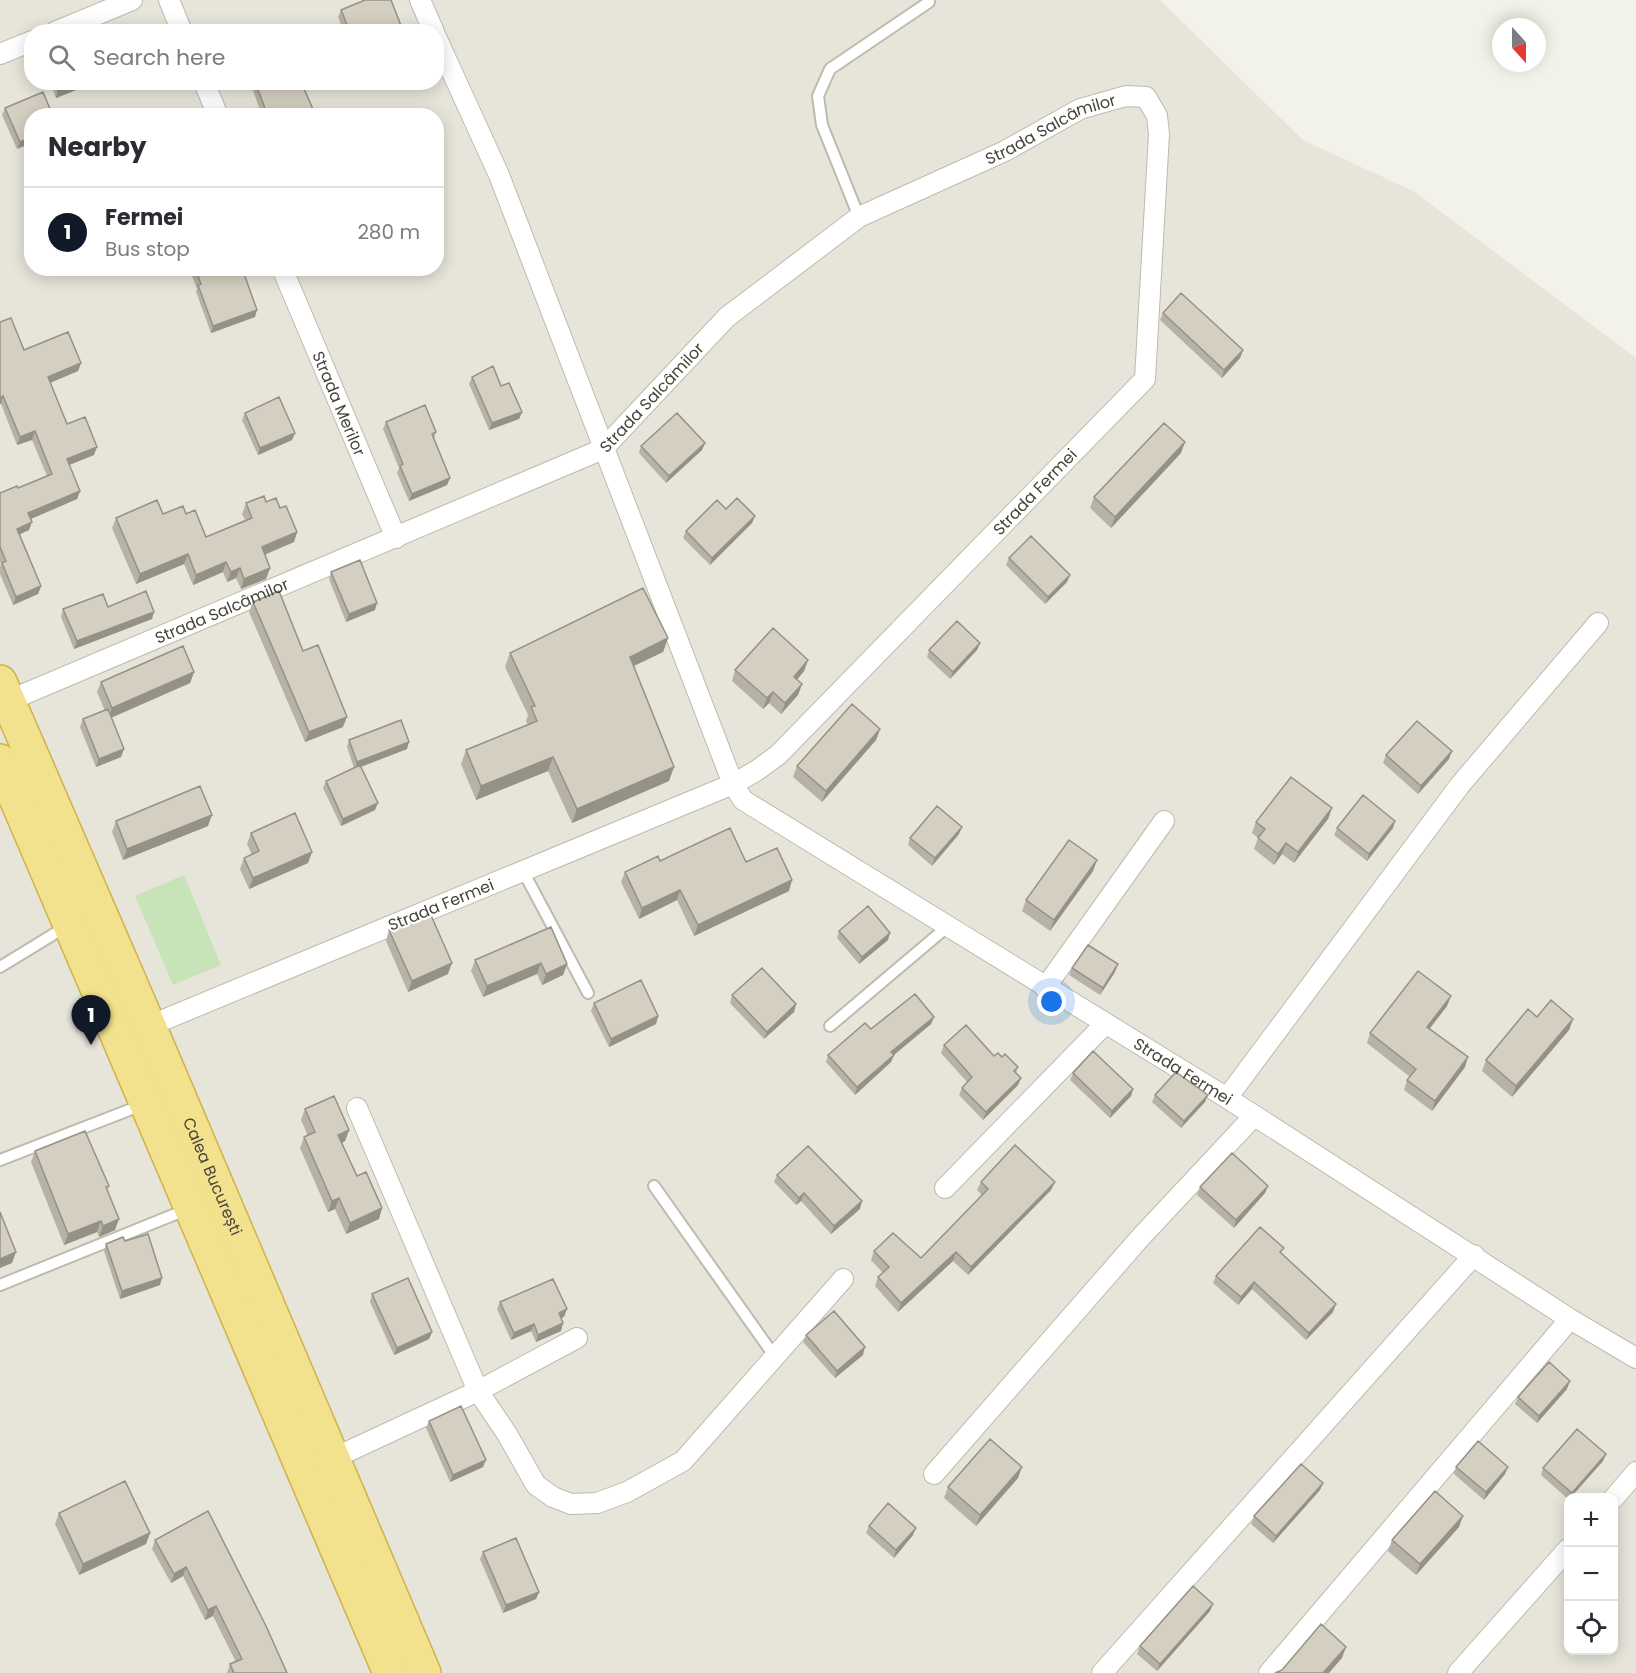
<!DOCTYPE html>
<html lang="en">
<head>
<meta charset="utf-8">
<style>
	body { margin:0; font-family:Poppins,sans-serif; background:#f7f7f7; color:#2b2b33 }
	.controls { position:absolute; right:18px; bottom:18px; display:grid; overflow:hidden; border-radius:12px; box-shadow:0 3px 15px #0003 }
	.controls button { width:54px; height:54px; display:grid; place-items:center; padding:0; border:0; border-bottom:2px solid #e1e1e2; background:#fff; color:#2b2b33; font:30px sans-serif }
	.compass { position:absolute; left:1492px; top:18px; width:54px; height:54px; border-radius:50%; background:#fff; box-shadow:0 3px 15px #0003; rotate:159deg }
	.you { position:absolute; left:1052px; top:1002px; width:21px; height:21px; margin:-15px; border:4px solid #fff; border-radius:50%; background:#1a73e8; box-shadow:0 0 0 9px #1a73e833 }
	.badge { display:grid; place-items:center; width:39px; height:39px; border-radius:50%; background:#111827; color:#fff; font-size:20px; font-weight:700 }
	.pin { position:absolute; translate:-50% -50px; filter:drop-shadow(0 2px 3px #0008) }
	.pin::after { content:''; position:absolute; top:32px; width:21px; height:18px; background:inherit; clip-path:polygon(0 0,100% 0,50% 100%) }
	.list { margin:0; padding:0; list-style:none }
	h2 { display:flex; justify-content:space-between; align-items:center; height:78px; margin:0; padding:0 24px; font-size:26px }
	h2 small { font-size:20px; font-weight:400; color:#7c7c81 }
	.list li { display:grid; grid-template-columns:39px 1fr auto; gap:18px; align-items:center; box-sizing:border-box; height:90px; padding:0 24px; border-top:2px solid #e1e1e2 }
	.list b { display:block; font-size:22px; white-space:nowrap }
	.list p { margin:0; font-size:20px; white-space:nowrap; color:#7c7c81 }
	.list em { font-size:20px; font-style:normal; color:#7c7c81 }
	.icon { flex:none; width:33px; height:33px; fill:none; stroke:currentColor; stroke-width:2; stroke-linecap:round; stroke-linejoin:round }
	.map { position:relative; flex:none; width:1636px; height:1673px; overflow:hidden }
	.search { position:absolute; background:#fff; box-shadow:0 3px 15px #0003; left:24px; top:24px; width:420px; height:66px; display:flex; align-items:center; gap:15px; box-sizing:border-box; padding:0 21px; border-radius:24px; color:#7c7c81; font-size:22px }
	.panel { position:absolute; background:#fff; box-shadow:0 3px 15px #0003; left:24px; top:108px; width:420px; height:168px; border-radius:24px }
	.map>svg:first-child { display:block }
</style>
</head>
<body>
<div class="map">
<svg width="1636" height="1673" viewBox="0 0 1636 1673">
	<rect width="100%" height="100%" fill="#f3f2ea"/>
	<path fill="#e7e5d9" fill-rule="evenodd" d="M0,0H1160L1303,140L1413,191L1636,358V1673H0ZM32,32H436V82H32ZM32,116H436V268H32ZM1568,1498H1614V1650H1568Z"/>
	<path fill="#c8e3b7" d="M184,875L221,965L173,985L135,896Z"/>
	<g fill="none" stroke-linecap="round" stroke-linejoin="round">
		<g stroke="#bebbad" stroke-width="14">
			<path id="service" d="M859,217L822,125L818,96L830,69L929,2
				M523,871L588,993
				M0,967L67,926
				M830,1026L947,927
				M0,1160L142,1105
				M654,1186L775,1357
				M0,1285L188,1209"/>
		</g>
		<g stroke="#bebbad" stroke-width="22">
			<g id="minor">
				<path d="M169,0L182,32"/>
				<path d="M420,0L434,32"/>
				<path d="M55,32L132,0"/>
				<path id="s1" d="M436,37L499,175L733,784L743,800L1227,1098L1570,1319L1636,1358"/>
				<path d="M0,54L32,41"/>
				<path d="M204,82L218,116"/>
				<path id="s2" d="M282,268L396,538"/>
				<path id="s3" d="M8,701L603,449L727,317L859,217L1005,151L1080,109L1126,96L1146,97L1157,116L1159,134L1145,379L778,755L756,771L733,784L149,1026"/>
				<path d="M1045,988L1164,821"/>
				<path d="M1227,1098L1460,785L1598,623"/>
				<path d="M357,1108L478,1391L507,1434L536,1485L553,1497L571,1504L597,1503L627,1492L683,1461L843,1279"/>
				<path d="M945,1188L1105,1024"/>
				<path d="M334,1458L478,1391L577,1338"/>
				<path d="M934,1474L1140,1238L1254,1116"/>
				<path d="M1614,1498L1636,1472"/>
				<path d="M1102,1673L1474,1255"/>
				<path d="M1269,1673L1570,1319"/>
				<path d="M1458,1673L1568,1549"/>
			</g>
		</g>
		<g stroke="#cfb249" stroke-width="36">
			<g id="trunk">
				<path id="s4" d="M0,682L149,1026L424,1673"/>
				<path d="M0,761L390,1673"/>
			</g>
		</g>
		<use href="#service" stroke="#fff" stroke-width="10"/>
		<use href="#minor" stroke="#fff" stroke-width="20"/>
		<use href="#trunk" stroke="#f2e28d" stroke-width="33"/>
	</g>
	<path fill="#b6b2a5" d="M341,10L402,28L401,32H344L338,17Z
		M50,82H96L56,98Z
		M250,82H301L316,116H262Z
		M43,92L17,149L2,115L5,108Z
		M189,268H243L242,269L255,317L211,333L196,292L197,289Z
		M1163,313L1243,350L1240,358L1222,378L1160,320Z
		M0,322L24,350L81,363L78,371L50,383L67,424L94,455L69,465L80,491L77,499L31,519L29,530L20,534L41,586L38,594L13,605L0,574V567L1,564L0,561V493L18,488L47,476L32,440L17,445L1,404Z
		M472,377L501,386L522,412L519,419L489,430L469,384Z
		M245,413L295,433L292,440L258,455L242,420Z
		M386,422L436,432L434,439L450,478L447,485L409,501L397,473L399,468L383,429Z
		M705,443L702,450L666,483L639,453L641,446Z
		M1181,453L1111,528L1090,508L1094,497Z
		M266,502L280,508L297,532L294,542L265,555L270,568L266,579L241,589L236,578L227,582L223,572L193,585L184,564L136,584L112,528L116,518L163,514H186L206,537L245,520L242,514L246,503Z
		M726,509L755,516L752,523L710,565L683,538L686,531Z
		M1009,558L1070,575L1067,582L1045,604L1006,565Z
		M331,572L375,610L346,622L329,579Z
		M253,602L303,651L343,727L305,742L249,612Z
		M108,607L152,619L74,649L61,617L63,609Z
		M668,638L663,652L634,666L669,781L572,823L548,771L476,800L461,764L466,750L528,725L526,721L528,715L505,667L510,653Z
		M980,643L977,650L950,679L927,657L929,650Z
		M808,660L804,671L797,680L802,684L798,695L781,714L769,703L763,709L732,681L735,670Z
		M194,672L190,683L111,718L121,757L96,767L80,727L83,719L105,711L97,692L101,682Z
		M880,729L876,740L822,802L793,777L797,766Z
		M349,740L407,749L361,767L375,810L341,826L323,788L326,781L354,768L347,747Z
		M1386,755L1449,759L1418,794L1383,763Z
		M1332,808L1328,819L1294,863L1282,854L1274,865L1254,849L1258,838L1252,833L1256,822Z
		M116,821L208,826L123,860L112,832Z
		M1337,828H1393L1367,861L1334,835Z
		M251,833L312,852L308,863L249,889L240,869L244,858L252,855L247,844Z
		M959,834L932,866L908,845L910,838Z
		M1097,860L1093,871L1050,931L1022,911L1026,900Z
		M660,861L746,862L789,891L694,936L677,900L639,919L621,882L625,872Z
		M389,930L448,974L408,992L386,941Z
		M839,931L888,940L859,964L837,938Z
		M475,960L567,964L563,975L542,985L537,974L483,997L471,971Z
		M1072,968L1115,972L1100,995L1069,975Z
		M732,995L796,1004L794,1012L764,1039L730,1003Z
		M594,1003L658,1016L656,1024L609,1047L591,1011Z
		M1447,1006L1430,1028L1465,1067L1432,1111L1404,1090L1407,1080L1410,1077L1367,1043L1370,1033Z
		M934,1017L931,1024L894,1055L891,1062L855,1095L826,1062L828,1055L871,1029Z
		M1573,1019L1569,1030L1512,1097L1482,1071L1486,1060Z
		M944,1045L994,1056L1002,1057L1018,1067L1016,1073L1021,1078L1018,1085L983,1120L959,1095L962,1088L967,1082L941,1053Z
		M1073,1073L1133,1089L1131,1096L1110,1118L1070,1080Z
		M1155,1095H1208L1205,1102L1181,1128L1152,1102Z
		M305,1109L349,1130L345,1141L342,1143L357,1176L382,1208L379,1219L346,1234L335,1209L328,1212L300,1148L304,1137L308,1136L301,1120Z
		M35,1151L109,1186L107,1190L115,1230L99,1237L97,1232L64,1245L31,1162Z
		M777,1175L860,1209L831,1234L801,1201L796,1205L774,1182Z
		M981,1182L1051,1190L968,1275L953,1261L898,1312L875,1286L878,1277L883,1273L871,1260L874,1251L921,1258L982,1195L977,1190Z
		M1268,1186L1265,1193L1234,1228L1197,1195L1200,1187Z
		M106,1244L160,1285L120,1299L104,1251Z
		M1282,1254L1333,1312L1306,1340L1252,1289L1238,1305L1213,1283L1216,1276Z
		M372,1294L432,1332L429,1339L394,1355L370,1302Z
		M500,1302L564,1317L561,1318L563,1323L561,1331L536,1342L531,1331L511,1340L497,1309Z
		M806,1335L863,1355L835,1378L803,1342Z
		M1567,1389L1537,1423L1515,1404L1518,1397Z
		M429,1421L483,1467L450,1482L426,1428Z
		M1606,1454L1603,1461L1571,1497H1569V1500L1541,1475L1543,1468Z
		M1456,1467L1505,1474L1484,1500L1454,1474Z
		M1018,1478L976,1526L944,1498L948,1487Z
		M1323,1483L1320,1490L1273,1543L1251,1524L1254,1516Z
		M208,1511L287,1673H227L230,1664L236,1662L213,1616L205,1620L183,1576L171,1583L152,1549L155,1540Z
		M59,1513L150,1533L146,1544L79,1575L55,1524Z
		M869,1526L913,1535L894,1558L866,1533Z
		M1459,1527L1416,1575L1388,1551L1392,1540Z
		M483,1552L539,1592L536,1599L503,1613L480,1559Z
		M1210,1611L1157,1671L1137,1654L1140,1646Z"/>
	<path fill="#949186" d="M80,82H96L56,98L58,91Z
		M32,137V143L17,149L20,142Z
		M257,310L255,317L211,333L213,326Z
		M1243,350L1240,358L1222,378L1224,370Z
		M81,363L78,371L45,385L48,377Z
		M3,396L1,404H0V398Z
		M522,412L519,419L489,430L492,423Z
		M35,431L32,440L17,445L20,437Z
		M295,433L292,440L258,455L260,448Z
		M1185,442L1181,453L1111,528L1115,517Z
		M705,443L702,450L666,483L669,476Z
		M97,447L94,455L64,467L67,459Z
		M450,478L447,485L409,501L412,494Z
		M80,491L77,499L26,521L28,513Z
		M755,516L752,523L710,565L712,558Z
		M32,522L29,530L14,537L17,529Z
		M297,532L294,542L258,557L262,547Z
		M188,554L184,564L136,584L140,574Z
		M226,562L223,572L193,585L196,575Z
		M240,568L236,578L227,582L231,572Z
		M270,568L266,579L241,589L244,579Z
		M1070,575L1067,582L1045,604L1048,597Z
		M41,586L38,594L13,605L16,597Z
		M377,603L375,610L346,622L349,614Z
		M154,612L152,619L74,649L77,641Z
		M668,638L663,652L625,670L630,657Z
		M980,643L977,650L950,679L953,672Z
		M808,660L804,671L790,688L794,677Z
		M194,672L190,683L108,719L112,708Z
		M802,684L798,695L781,714L785,703Z
		M773,692L769,703L763,709L767,698Z
		M347,717L343,727L305,742L309,732Z
		M880,729L876,740L822,802L826,791Z
		M409,742L407,749L355,769L357,762Z
		M124,749L121,757L96,767L99,759Z
		M1452,751L1449,759L1418,794L1421,786Z
		M553,757L548,771L476,800L481,786Z
		M674,767L669,781L572,823L577,809Z
		M378,803L375,810L341,826L343,819Z
		M1332,808L1328,819L1294,863L1298,852Z
		M212,815L208,826L123,860L127,849Z
		M1395,821L1393,828L1367,861L1369,854Z
		M962,827L959,834L932,866L935,858Z
		M1286,843L1282,854L1274,865L1278,854Z
		M312,852L308,863L249,889L253,878Z
		M1097,860L1093,871L1050,931L1054,920Z
		M792,880L789,891L694,936L698,925Z
		M680,890L677,900L639,919L642,908Z
		M890,933L888,940L859,964L862,957Z
		M452,963L448,974L408,992L412,981Z
		M541,963L537,974L483,997L487,986Z
		M567,964L563,975L542,985L546,974Z
		M1118,964L1115,972L1100,995L1103,988Z
		M1451,996L1447,1006L1424,1036L1427,1027Z
		M796,1004L794,1012L764,1039L767,1032Z
		M658,1016L656,1024L609,1047L611,1039Z
		M934,1017L931,1024L889,1059L891,1052Z
		M1573,1019L1569,1030L1512,1097L1516,1086Z
		M894,1055L891,1062L855,1095L857,1087Z
		M1468,1057L1465,1067L1432,1111L1435,1101Z
		M1021,1078L1018,1085L983,1120L986,1112Z
		M1133,1089L1131,1096L1110,1118L1112,1111Z
		M1208,1095L1205,1102L1181,1128L1184,1121Z
		M349,1130L345,1141L334,1146L338,1135Z
		M1055,1182L1051,1190L968,1275L971,1267Z
		M1268,1186L1265,1193L1234,1228L1236,1220Z
		M804,1193L801,1201L796,1205L799,1198Z
		M339,1198L335,1209L328,1212L332,1201Z
		M862,1201L860,1209L831,1234L834,1226Z
		M382,1208L379,1219L346,1234L350,1223Z
		M119,1219L115,1230L99,1237L103,1226Z
		M101,1221L97,1232L64,1245L68,1234Z
		M16,1252L12,1263L0,1268V1259Z
		M956,1252L953,1261L898,1312L901,1303Z
		M162,1278L160,1285L120,1299L122,1291Z
		M1254,1282L1252,1289L1238,1305L1241,1297Z
		M1336,1304L1333,1312L1306,1340L1309,1333Z
		M567,1309L564,1317L556,1320L559,1313Z
		M563,1323L561,1331L536,1342L538,1335Z
		M534,1324L531,1331L511,1340L514,1333Z
		M432,1332L429,1339L394,1355L397,1348Z
		M865,1347L863,1355L835,1378L837,1371Z
		M1570,1381L1567,1389L1537,1423L1539,1416Z
		M1606,1454L1603,1461L1571,1497H1570L1572,1493Z
		M486,1460L483,1467L450,1482L453,1475Z
		M1022,1467L1018,1478L976,1526L980,1515Z
		M1508,1467L1505,1474L1484,1500L1486,1492Z
		M1323,1483L1320,1490L1273,1543L1276,1536Z
		M1463,1516L1459,1527L1416,1575L1420,1564Z
		M916,1528L913,1535L894,1558L896,1550Z
		M150,1533L146,1544L79,1575L83,1564Z
		M186,1567L183,1576L171,1583L174,1574Z
		M539,1592L536,1599L503,1613L506,1605Z
		M1213,1604L1210,1611L1157,1671L1160,1664Z
		M216,1606L213,1616L205,1620L208,1610Z
		M1346,1647L1342,1658L1329,1673H1323Z"/>
	<path fill="#d4cfc0" stroke="#949186" stroke-width="1.5" d="M365,0H391L402,28L393,32H350L341,10Z
		M55,82H80L58,91Z
		M255,82H301L316,116H268Z
		M43,92L53,116H32V137L20,142L5,108Z
		M195,268H242L257,310L213,326L198,285L201,284Z
		M1181,293L1243,350L1224,370L1163,313Z
		M11,318L24,350L68,332L81,363L48,377L67,424L85,417L97,447L67,459L80,491L28,513L32,522L17,529L41,586L16,597L2,563L6,561L0,547V493L17,486L18,488L52,474L35,431L20,437L3,396L0,398V322Z
		M493,366L501,386L509,383L522,412L492,423L472,377Z
		M279,397L295,433L260,448L245,413Z
		M425,405L436,432L432,434L450,478L412,494L400,466L403,464L386,422Z
		M677,413L705,443L669,476L641,446Z
		M1164,423L1185,442L1115,517L1094,497Z
		M264,496L266,502L276,498L280,508L286,506L297,532L262,547L270,568L244,579L240,568L231,572L226,562L196,575L188,554L140,574L116,518L157,500L163,514L183,506L186,514L195,510L206,537L252,518L246,503Z
		M737,498L755,516L712,558L686,531L717,500L726,509Z
		M1031,536L1070,575L1048,597L1009,558Z
		M360,560L377,603L349,614L331,572Z
		M643,588L668,638L630,657L674,767L577,809L553,757L481,786L466,750L537,721L531,707L535,706L510,653Z
		M146,591L154,612L77,641L63,609L103,594L108,607Z
		M279,591L303,651L318,645L347,717L309,732L253,602Z
		M957,621L980,643L953,672L929,650Z
		M773,628L808,660L794,677L802,684L785,703L773,692L767,698L735,670Z
		M183,646L194,672L112,708L101,682Z
		M852,704L880,729L826,791L797,766Z
		M108,709L124,749L99,759L83,719Z
		M401,720L409,742L357,762L349,740Z
		M1417,721L1452,751L1421,786L1386,755Z
		M360,765L378,803L343,819L326,781Z
		M1291,777L1332,808L1298,852L1286,843L1278,854L1258,838L1265,829L1256,822Z
		M200,786L212,815L127,849L116,821Z
		M1363,795L1395,821L1369,854L1337,828Z
		M937,806L962,827L935,858L910,838Z
		M295,813L312,852L253,878L244,858L259,851L251,833Z
		M730,828L746,862L777,848L792,880L698,925L680,890L642,908L625,872L658,856L660,861Z
		M1069,840L1097,860L1054,920L1026,900Z
		M868,906L890,933L862,957L839,931Z
		M430,913L452,963L412,981L389,930Z
		M551,927L567,964L546,974L541,963L487,986L475,960Z
		M1088,945L1118,964L1103,988L1072,968Z
		M762,968L796,1004L767,1032L732,995Z
		M1418,971L1451,996L1427,1027L1468,1057L1435,1101L1407,1080L1416,1069L1370,1033Z
		M641,980L658,1016L611,1039L594,1003Z
		M915,994L934,1017L891,1052L894,1055L857,1087L828,1055L865,1023L871,1029Z
		M1551,1000L1573,1019L1516,1086L1486,1060L1528,1009L1537,1017Z
		M966,1025L994,1056L998,1053L1002,1057L1005,1054L1018,1067L1014,1071L1021,1078L986,1112L962,1088L972,1077L944,1045Z
		M1093,1051L1133,1089L1112,1111L1073,1073Z
		M1176,1072L1208,1095L1184,1121L1155,1095Z
		M334,1096L349,1130L338,1135L357,1176L366,1172L382,1208L350,1223L339,1198L332,1201L304,1137L315,1132L305,1109Z
		M85,1131L109,1186L106,1187L119,1219L103,1226L101,1221L68,1234L35,1151Z
		M1015,1145L1055,1182L971,1267L956,1252L901,1303L878,1277L889,1267L874,1251L893,1233L921,1258L988,1189L981,1182Z
		M808,1146L862,1201L834,1226L804,1193L799,1198L777,1175Z
		M1232,1153L1268,1186L1236,1220L1200,1187Z
		M0,1212L16,1252L0,1259Z
		M1260,1227L1284,1248L1280,1252L1336,1304L1309,1333L1254,1282L1241,1297L1216,1276Z
		M148,1234L162,1278L122,1291L106,1244L123,1237L125,1241Z
		M408,1278L432,1332L397,1348L372,1294Z
		M553,1279L567,1309L559,1313L563,1323L538,1335L534,1324L514,1333L500,1302Z
		M834,1311L865,1347L837,1371L806,1335Z
		M1549,1362L1570,1381L1539,1416L1518,1397Z
		M461,1406L486,1460L453,1475L429,1421Z
		M1577,1429L1606,1454L1572,1493L1543,1468Z
		M990,1439L1022,1467L980,1515L948,1487Z
		M1478,1441L1508,1467L1486,1492L1456,1467Z
		M1301,1464L1323,1483L1276,1536L1254,1516Z
		M125,1481L150,1533L83,1564L59,1513Z
		M1435,1491L1463,1516L1420,1564L1392,1540Z
		M888,1503L916,1528L896,1550L869,1526Z
		M208,1511L266,1626L287,1673H234L230,1664L242,1659L216,1606L208,1610L186,1567L174,1574L155,1540Z
		M516,1538L539,1592L506,1605L483,1552Z
		M1193,1586L1213,1604L1160,1664L1140,1646Z
		M1321,1624L1346,1647L1323,1673H1275L1282,1670Z"/>
	<g text-anchor="middle" dominant-baseline="central" stroke-width="4.5" stroke-linejoin="round" paint-order="stroke">
		<g font-size="16" fill="#474339" stroke="#fff">
			<text stroke="none"><textPath href="#s3" startOffset="1204">Strada Salcâmilor</textPath></text>
			<text stroke="none"><textPath href="#s3" startOffset="717">Strada Salcâmilor</textPath></text>
			<text stroke="none"><textPath href="#s2" startOffset="147">Strada Merilor</textPath></text>
			<text transform="translate(1035 492) rotate(-46)">Strada Fermei</text>
			<text stroke="none"><textPath href="#s3" startOffset="232">Strada Salcâmilor</textPath></text>
			<text transform="translate(441 905) rotate(-22)">Strada Fermei</text>
			<text stroke="none"><textPath href="#s1" startOffset="1340">Strada Fermei</textPath></text>
			<text stroke="none"><textPath href="#s4" startOffset="538">Calea București</textPath></text>
		</g>
	</g>
</svg>
<div class="controls">
<button>+</button>
<button>−</button>
<button><svg class="icon" aria-label="locate" viewBox="0 0 24 24"><circle cx="12" cy="12" r="6"/><path d="M12 2v4M12 18v4M2 12h4M18 12h4"/></svg></button>
</div>
<svg class="compass" viewBox="-18 -18 36 36"><path d="M0-13l5 13h-10z" fill="#e53935"/><path d="M0 13l5-13h-10z" fill="#7c7c81"/></svg>
<div class="you"></div>
<div class="pin badge" style="left:91px;top:1045px">1</div>
<div class="search"><svg class="icon" aria-label="search" viewBox="0 0 24 24"><circle cx="10" cy="10" r="6"/><path d="M15 15l6 6"/></svg>Search here</div>
<section class="panel">
<h2>Nearby<small></small></h2>
<ul class="list">
<li><span class="badge">1</span><div><b>Fermei</b><p>Bus stop</p></div><em>280 m</em></li>
</ul>
</section>
</div>
</body>
</html>
